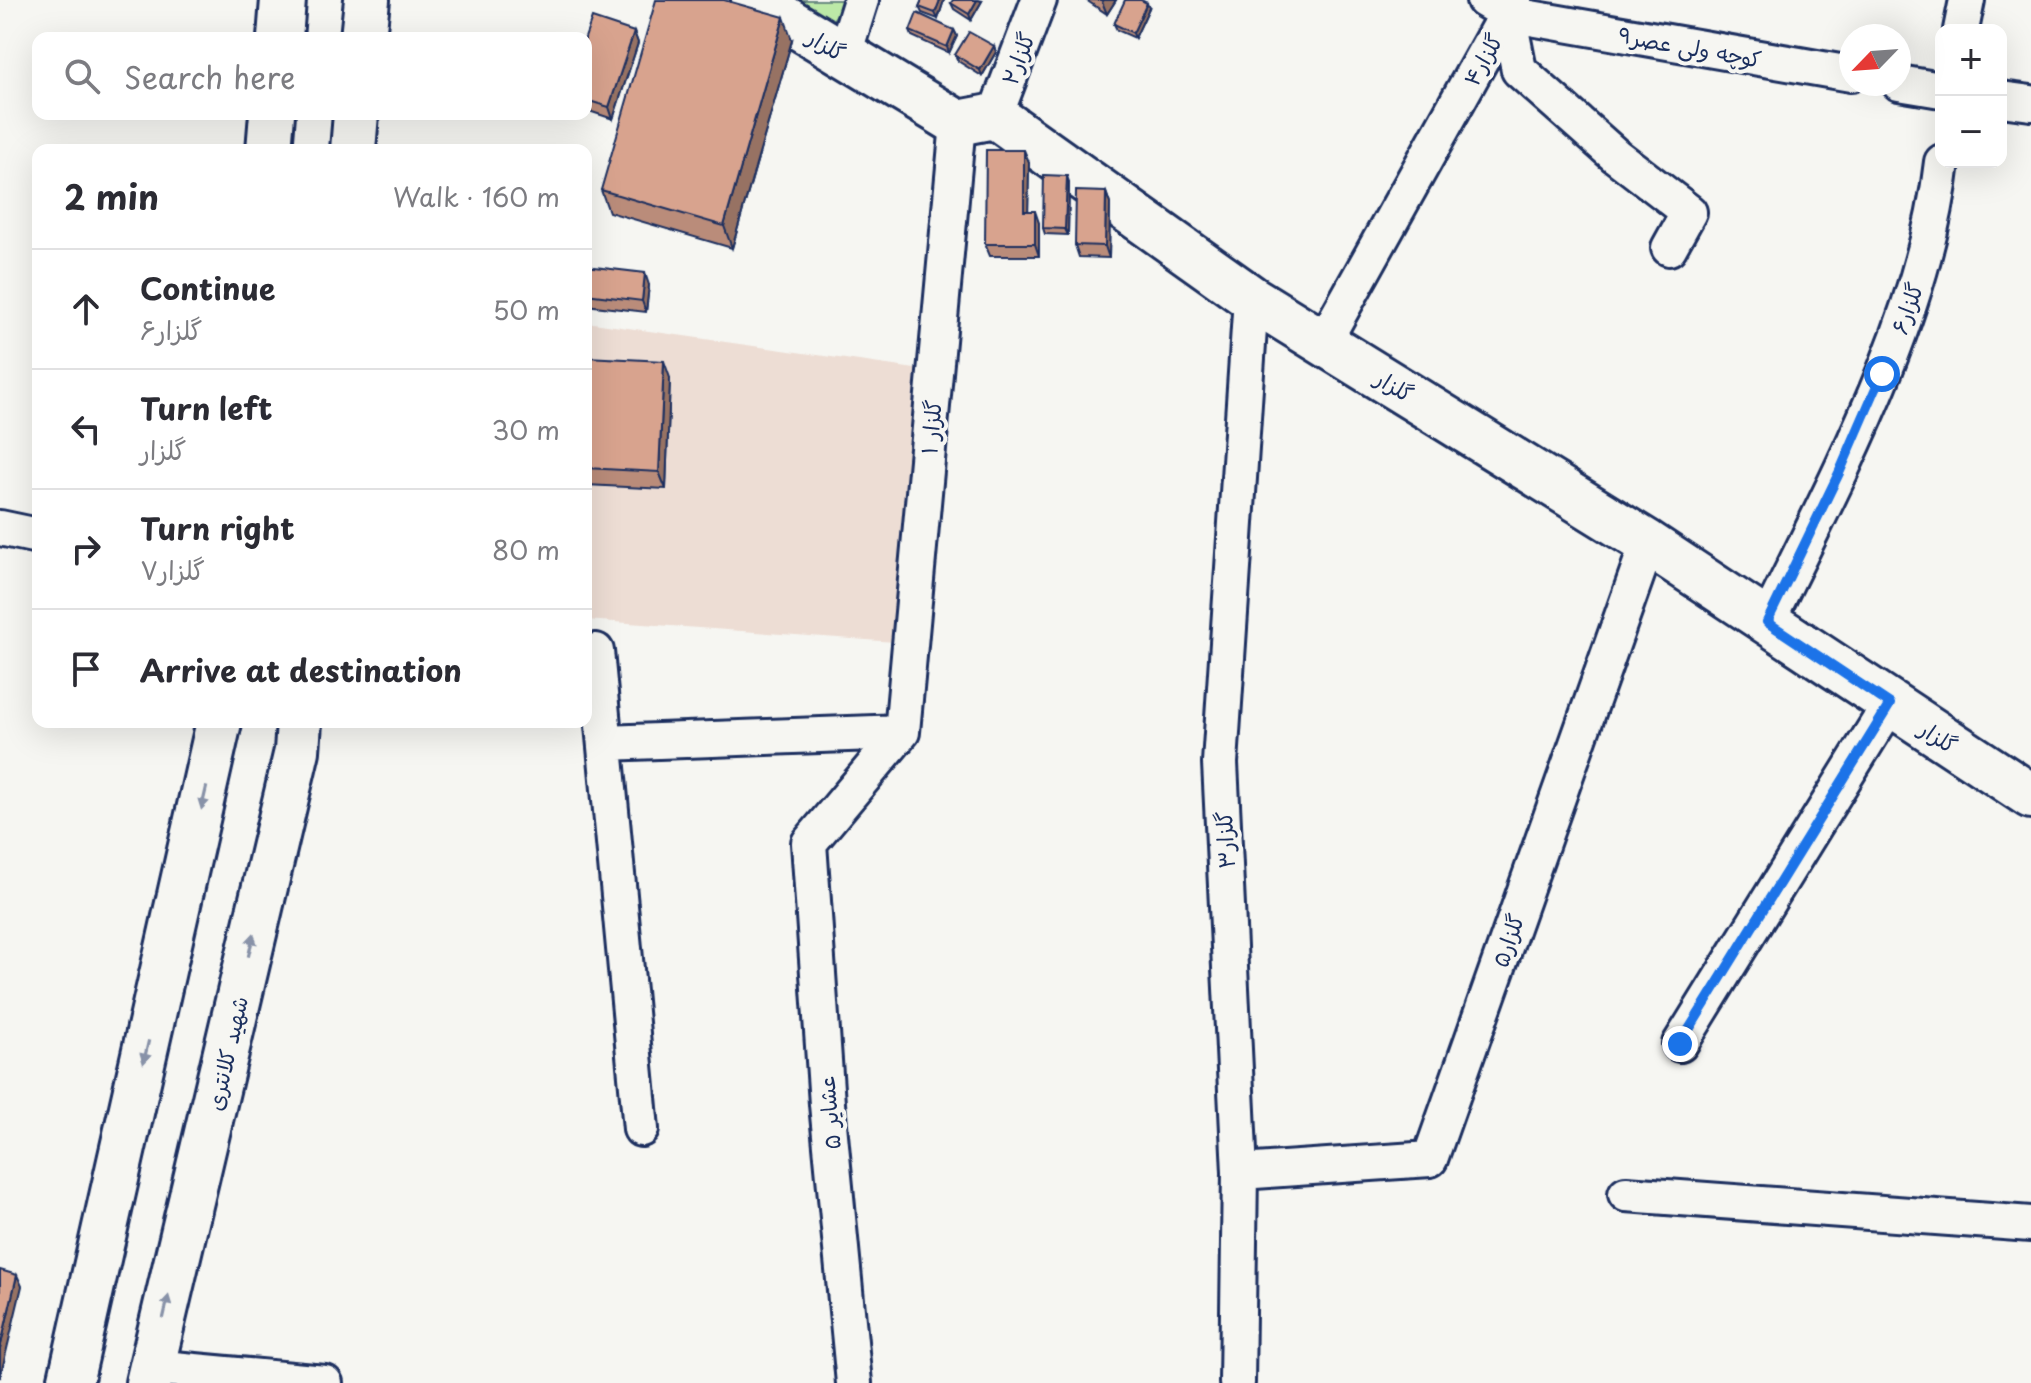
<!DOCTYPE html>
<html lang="en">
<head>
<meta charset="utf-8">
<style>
	body { margin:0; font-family:"Playpen Sans","Playpen Sans Arabic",sans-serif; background:#f7f7f7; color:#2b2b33 }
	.controls { position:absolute; right:24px; top:24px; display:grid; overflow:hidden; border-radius:16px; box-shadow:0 8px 32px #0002 }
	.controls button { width:72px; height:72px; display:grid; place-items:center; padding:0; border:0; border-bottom:2px solid #e1e1e2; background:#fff; color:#2b2b33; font:40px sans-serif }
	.compass { position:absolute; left:1839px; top:24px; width:72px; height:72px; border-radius:50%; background:#fff; box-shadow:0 8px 32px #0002; rotate:245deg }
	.stop { position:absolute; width:24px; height:24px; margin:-18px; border:6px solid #1a73e8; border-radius:50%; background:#fff }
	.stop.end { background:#1a73e8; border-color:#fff; box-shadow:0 2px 8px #0008 }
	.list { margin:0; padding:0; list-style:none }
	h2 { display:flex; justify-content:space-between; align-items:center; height:104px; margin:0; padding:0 32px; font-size:34px }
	h2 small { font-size:26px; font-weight:400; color:#7c7c81 }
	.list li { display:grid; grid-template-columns:52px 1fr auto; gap:24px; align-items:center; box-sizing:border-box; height:120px; padding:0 32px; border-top:2px solid #e1e1e2 }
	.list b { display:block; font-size:30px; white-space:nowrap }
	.list p { margin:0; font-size:26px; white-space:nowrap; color:#7c7c81 }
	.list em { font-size:26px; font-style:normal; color:#7c7c81 }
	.icon { flex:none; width:44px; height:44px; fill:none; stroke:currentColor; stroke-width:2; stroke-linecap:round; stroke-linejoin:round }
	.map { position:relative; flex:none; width:2031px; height:1383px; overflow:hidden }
	.search { position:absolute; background:#fff; box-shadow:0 8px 32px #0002; left:32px; top:32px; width:560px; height:88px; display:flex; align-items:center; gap:20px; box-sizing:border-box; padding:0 28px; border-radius:16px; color:#7c7c81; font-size:30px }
	.panel { position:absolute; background:#fff; box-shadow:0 8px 32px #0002; left:32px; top:144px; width:560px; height:584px; border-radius:16px }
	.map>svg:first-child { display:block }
</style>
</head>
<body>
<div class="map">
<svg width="2031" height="1383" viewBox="0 0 2031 1383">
	<rect width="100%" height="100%" fill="#f6f6f2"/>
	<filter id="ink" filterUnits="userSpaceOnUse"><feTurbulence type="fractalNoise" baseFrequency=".0125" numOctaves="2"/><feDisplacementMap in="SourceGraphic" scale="16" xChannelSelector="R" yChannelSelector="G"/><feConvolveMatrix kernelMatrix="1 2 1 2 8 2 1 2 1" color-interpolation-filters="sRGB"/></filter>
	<g filter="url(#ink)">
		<path fill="#edddd4" d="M586,322L922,370L895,642L586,620Z"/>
		<path fill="#bce9a7" stroke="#6c8c82" stroke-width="2" d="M775,0H847L830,24Z"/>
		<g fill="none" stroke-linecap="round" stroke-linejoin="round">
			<g stroke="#1b2f5e" stroke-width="40">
				<path id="street" d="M1484,0L1508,14L1851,74
					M1508,14L1519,70L1616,156L1689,212L1669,248
					M1961,30L1967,0
					M844,54L861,0
					M1899,83L1941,90
					M2001,99L2031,103
					M995,116L1039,0
					M1324,341L1514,0
					M0,528L38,536
					M1767,622C1835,482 1925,317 1942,162
					M596,651L641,1129
					M902,732L958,123
					M605,743L902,732
					M1680,1044L1890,704
					M1240,1172L1430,1159L1648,543
					M1626,1194L2031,1224
					M152,1367L325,1383
					M854,1383L827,1104L809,843L902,732
					M1237,1383L1240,1172L1220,763L1251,298"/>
			</g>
			<g stroke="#1b2f5e" stroke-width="50">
				<path id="secondary" d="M754,0L958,123L995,116L1251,298L1648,543L2031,796
					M280,38L283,0
					M363,38L367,0
					M269,150L272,114
					M353,150L356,114
					M70,1383L219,722
					M148,1383L297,751L299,722"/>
			</g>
			<use href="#street" stroke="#f6f6f2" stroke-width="34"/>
			<use href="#secondary" stroke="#f6f6f2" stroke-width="44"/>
		</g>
		<path fill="#ba8c7a" stroke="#1b2f5e" stroke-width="2" d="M922,0H944L938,19L922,13L919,7Z
			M1086,0H1116L1107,14Z
			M982,1L971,20L954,9L951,3Z
			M1149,8L1135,38L1117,30L1114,24Z
			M954,30L957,36L949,53L912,36L910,31Z
			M634,32L638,43L613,119L586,110V38Z
			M792,40L732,248L609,212L601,190Z
			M994,46L996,52L982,76L958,61L955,55Z
			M1029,162L1028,211L1039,223V256H990L985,244Z
			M1069,182L1068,235L1045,234L1043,228Z
			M1106,192L1110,204L1109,258L1079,257L1075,245Z
			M586,266L649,285L646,312L586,305Z
			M586,357L670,378L666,489L586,485Z"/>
		<path fill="#977263" stroke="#1b2f5e" stroke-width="2" d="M940,0H944L938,19L935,13Z
			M977,0L982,1L971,20L969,14Z
			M1104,0H1116L1107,14L1102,2Z
			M1147,3L1149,8L1135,38L1133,33Z
			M784,17L792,40L732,248L724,226Z
			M954,30L957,36L949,53L947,47Z
			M634,32L638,43L613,119L609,107Z
			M994,46L996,52L982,76L980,70Z
			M1024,150L1029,162L1028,223L1024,211Z
			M1067,176L1069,182L1068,235L1065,229Z
			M1106,192L1110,204L1109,258L1105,246Z
			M1035,211L1039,223V256L1035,244Z
			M645,273L649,285L646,312L642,301Z
			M664,361L670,378L666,489L659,472Z
			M17,1275L22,1286L0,1378V1349Z"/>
		<path fill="#d8a38e" stroke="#1b2f5e" stroke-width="2" d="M656,0H724L784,17L724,226L601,190Z
			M922,0H940L935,13L919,7Z
			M953,0H977L969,14L951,3Z
			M1125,0H1141L1147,3L1133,33L1114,24Z
			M917,13L954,30L947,47L910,31Z
			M592,18L634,32L609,107L586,100L585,38Z
			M969,32L994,46L980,70L955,55Z
			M986,150H1024V211H1035V244H985Z
			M1044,175L1067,176L1065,229L1043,228Z
			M1076,191L1106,192L1105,246L1075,245Z
			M586,266L645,273L642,301L586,294Z
			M586,357L664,361L659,472L586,468Z
			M0,1270L17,1275L0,1349Z"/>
		<defs><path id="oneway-solid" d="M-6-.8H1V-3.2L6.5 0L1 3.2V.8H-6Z" transform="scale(2)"/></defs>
		<g fill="#8892a8">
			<use href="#oneway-solid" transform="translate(204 798) rotate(103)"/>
			<use href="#oneway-solid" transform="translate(251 945) rotate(-77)"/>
			<use href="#oneway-solid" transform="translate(146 1052) rotate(103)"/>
			<use href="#oneway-solid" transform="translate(166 1307) rotate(-77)"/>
		</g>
	</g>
	<g fill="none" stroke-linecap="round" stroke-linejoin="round" filter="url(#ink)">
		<path stroke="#1a73e8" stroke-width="10" d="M1680,1044L1890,704L1767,622L1840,471L1882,374"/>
	</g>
	<g text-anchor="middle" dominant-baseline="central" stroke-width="8" stroke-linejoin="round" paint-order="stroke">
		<g font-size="22" fill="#1b2f5e" stroke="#f6f6f2">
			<text transform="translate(827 44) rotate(31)">گلزار</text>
			<text transform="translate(1690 46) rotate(10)">کوچه ولی عصر۹</text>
			<text transform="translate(1017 58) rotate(-69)">گلزار۲</text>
			<text transform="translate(1482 59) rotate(-61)">گلزار۴</text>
			<text transform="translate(1906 308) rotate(-70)">گلزار۶</text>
			<text transform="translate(1395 385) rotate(31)">گلزار</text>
			<text transform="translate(930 427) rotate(-85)">گلزار ۱</text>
			<text transform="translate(1939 736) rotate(33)">گلزار</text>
			<text transform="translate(1224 840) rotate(-93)">گلزار۳</text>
			<text transform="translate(1507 940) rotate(-71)">گلزار۵</text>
			<text transform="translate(226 1053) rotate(-77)">شهید کلانتری</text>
			<text transform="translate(828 1113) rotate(-95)">عشایر ۵</text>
		</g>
	</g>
</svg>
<div class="controls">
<button>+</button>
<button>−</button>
</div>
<svg class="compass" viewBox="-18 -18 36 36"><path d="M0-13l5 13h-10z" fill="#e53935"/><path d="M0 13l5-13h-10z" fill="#7c7c81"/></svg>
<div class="stop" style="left:1882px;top:374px"></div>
<div class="stop end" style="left:1680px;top:1044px"></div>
<div class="search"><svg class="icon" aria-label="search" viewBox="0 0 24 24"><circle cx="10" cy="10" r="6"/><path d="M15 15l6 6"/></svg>Search here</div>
<section class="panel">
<h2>2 min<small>Walk · 160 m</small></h2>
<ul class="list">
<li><svg class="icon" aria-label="ahead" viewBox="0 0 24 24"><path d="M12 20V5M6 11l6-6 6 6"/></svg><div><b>Continue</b><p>گلزار۶</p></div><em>50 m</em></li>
<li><svg class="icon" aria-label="left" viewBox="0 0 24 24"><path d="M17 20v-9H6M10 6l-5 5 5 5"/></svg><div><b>Turn left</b><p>گلزار</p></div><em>30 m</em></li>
<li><svg class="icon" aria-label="right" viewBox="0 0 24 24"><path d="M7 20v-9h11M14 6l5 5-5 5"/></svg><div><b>Turn right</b><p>گلزار۷</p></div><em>80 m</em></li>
<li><svg class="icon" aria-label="arrive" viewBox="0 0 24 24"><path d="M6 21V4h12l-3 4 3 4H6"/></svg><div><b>Arrive at destination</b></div></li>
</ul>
</section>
</div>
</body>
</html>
